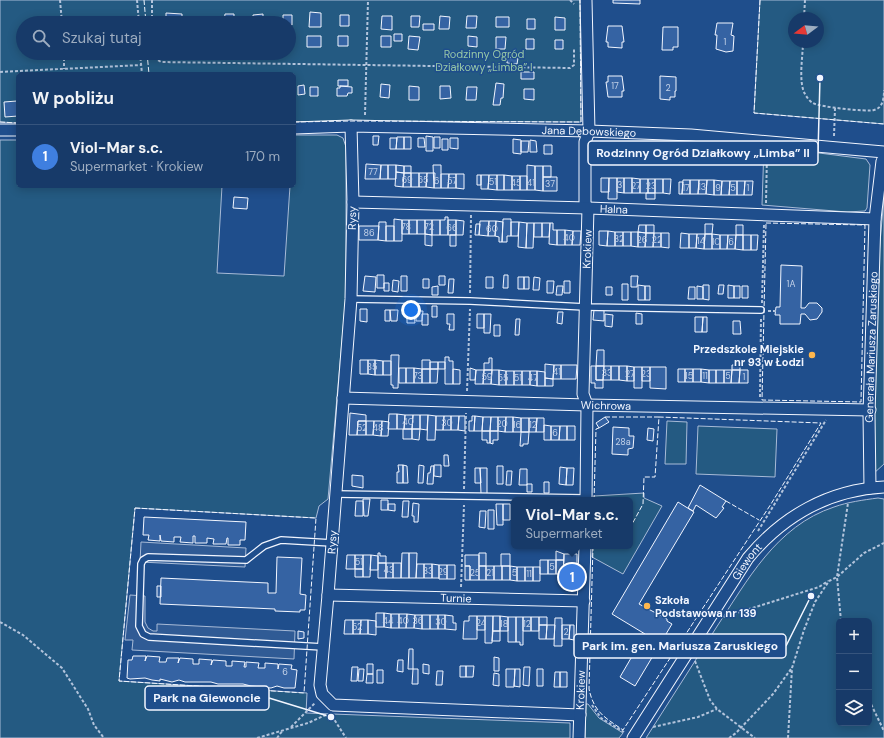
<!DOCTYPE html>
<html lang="pl">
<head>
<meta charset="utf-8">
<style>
	body { margin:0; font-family:"DM Sans",sans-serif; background:#244571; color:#f1f3f6 }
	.controls { position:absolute; right:12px; bottom:12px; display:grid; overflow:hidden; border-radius:6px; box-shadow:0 2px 10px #0003 }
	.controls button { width:36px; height:36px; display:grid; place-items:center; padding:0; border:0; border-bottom:1px solid #36547d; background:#173a69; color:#f1f3f6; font:20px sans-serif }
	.compass { position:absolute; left:788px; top:12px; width:36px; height:36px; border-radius:50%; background:#173a69; box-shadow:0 2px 10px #0003; rotate:254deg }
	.you { position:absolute; left:411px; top:310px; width:14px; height:14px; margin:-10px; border:3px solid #fff; border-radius:50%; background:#1a73e8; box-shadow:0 0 0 6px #1a73e833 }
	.badge { display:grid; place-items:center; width:26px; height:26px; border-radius:50%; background:#ea580c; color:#fff; font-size:13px; font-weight:700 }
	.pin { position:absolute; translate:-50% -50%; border:2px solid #fff; box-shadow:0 1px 4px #0006 }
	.popup { position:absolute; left:511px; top:497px; width:122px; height:52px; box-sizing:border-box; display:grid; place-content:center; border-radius:6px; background:#173a69; filter:drop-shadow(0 1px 3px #0005); font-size:13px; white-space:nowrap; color:#9eadc0 }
	.popup b { font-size:15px; color:#f1f3f6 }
	.popup::after { content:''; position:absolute; left:50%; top:100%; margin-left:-8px; border:8px solid transparent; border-top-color:#173a69 }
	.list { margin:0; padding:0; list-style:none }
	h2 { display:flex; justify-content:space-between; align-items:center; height:52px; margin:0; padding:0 16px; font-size:17px }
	h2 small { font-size:13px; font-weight:400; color:#9eadc0 }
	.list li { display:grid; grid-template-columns:26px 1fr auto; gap:12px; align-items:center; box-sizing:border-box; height:64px; padding:0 16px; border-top:1px solid #36547d }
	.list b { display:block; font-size:15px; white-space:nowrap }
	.list p { margin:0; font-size:13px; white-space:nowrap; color:#9eadc0 }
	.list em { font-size:13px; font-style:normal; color:#9eadc0 }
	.icon { flex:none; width:22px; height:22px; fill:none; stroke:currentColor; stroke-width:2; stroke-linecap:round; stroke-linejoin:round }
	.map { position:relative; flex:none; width:884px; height:738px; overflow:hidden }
	.search { position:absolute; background:#173a69; box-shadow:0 2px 10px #0003; left:16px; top:16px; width:280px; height:44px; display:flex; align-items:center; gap:10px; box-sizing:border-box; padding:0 14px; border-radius:22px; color:#9eadc0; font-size:15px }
	.panel { position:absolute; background:#173a69; box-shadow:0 2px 10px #0003; left:16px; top:72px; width:280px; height:116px; border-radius:6px }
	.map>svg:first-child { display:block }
</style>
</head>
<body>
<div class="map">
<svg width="884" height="738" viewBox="0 0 884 738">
	<rect width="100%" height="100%" fill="#1f4e8c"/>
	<path fill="#245a82" stroke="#a8bbd7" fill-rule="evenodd" d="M0,0H580L581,122L350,121L294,122V74H18V123L0,122ZM23,23H289V53H23Z
		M760,0H884V124L754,113ZM794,18H818V42H794Z
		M294,135H337L343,138L346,147V295L328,499L319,506L316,518L135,508L119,681L307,693L306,713L570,723V738H0V140H18V186H222L217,273L284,276L290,186H294Z
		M764,146L866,159L870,165L867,208L865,211L847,212L762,205Z
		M884,197V464L873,474L877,277Z
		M667,421L687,422L686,464H665Z
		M698,426L777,429L775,477L696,474Z
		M644,493V498L662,506L623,574L592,557L593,546H630V500H594V496Z
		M878,498L884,499V738H646C669,701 693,665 716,628C747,581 776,526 834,507C848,502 863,500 878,498ZM839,621H869V723H839Z
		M586,704H588L599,718L623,733L619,738H585Z"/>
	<path fill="#305b95" stroke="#a8bbd7" d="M141,542L246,548L245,567L140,562Z
		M130,595L145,596V622L148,628L153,631H157V624L295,631L294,659L132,650L133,640H125Z"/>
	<path fill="#3563a3" stroke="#f2f6ff" d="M613,0H640V4L613,3Z
		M310,12L321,13V27H309Z
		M166,13L182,14V23H166Z
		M225,14H234V23H224Z
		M263,14V23H253V15Z
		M283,15H292V25H289V23H283Z
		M340,15H349V26H340Z
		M382,16H392V30L381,29Z
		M411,16H420L419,27H411Z
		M440,16L450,17L449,29H439Z
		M467,16H477L476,28H466Z
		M496,17H509V27H496Z
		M555,17L565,18V30H555Z
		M527,19H535V29H527Z
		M717,23H733L731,35L734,36L733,51L726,52L716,49L717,35H715Z
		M423,24H434V30H423Z
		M608,26H622L624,42H622V48L608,47V42H606Z
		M663,27H678V47H673V50H662Z
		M394,34H402V41H394Z
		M307,36H321V47H307Z
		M338,36H348V46H338Z
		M381,36H391V47H381Z
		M409,36L420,37L418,50L408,49Z
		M468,36L477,37V47L468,46Z
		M496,37H506L505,49H496Z
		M526,39H534V49H526Z
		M555,40H563V49H555Z
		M507,57L518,58L517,64L507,63Z
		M521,72H534V79H521Z
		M608,76H622L624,91H622V97H608L606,82H608Z
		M660,76L676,77V91H675V97H670V100L660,99Z
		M338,80H348V86H338Z
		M496,83L504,84L503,98H501L500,105H493Z
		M381,84L390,85L389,98L380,97Z
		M304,85L305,94L298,95V86Z
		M340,86L352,87V93H348L347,96H337V88H340Z
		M409,86L419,87V100H409Z
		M440,86H450L451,98L440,99Z
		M310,87H318V96H310Z
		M467,87H477L476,100H466Z
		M524,89H534V100L524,99Z
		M17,101L18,116L5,117L4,102Z
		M373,136H379L378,145H373Z
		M426,136L433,137V151H426Z
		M397,137H404V149H396Z
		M404,137H411V149H404Z
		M434,137H440V148H434Z
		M390,138H397L396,149H390Z
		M418,138H424L425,147H418Z
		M450,138H458V149L450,148Z
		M442,139H448V150H442Z
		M513,139L521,140V154L513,153Z
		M530,140L536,141L537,152H530Z
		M521,141H529L528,152H521Z
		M610,144H616V152H609Z
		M650,144H656V154H650Z
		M656,144H662V154H659V160H655Z
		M544,145H552V154H544Z
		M748,147H760V155H748Z
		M717,150H722V159H717Z
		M722,150H730V159H722Z
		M730,150H738V161H730Z
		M366,164L381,165L380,179H365Z
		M381,165H388V179H380Z
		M388,165H396V179H388Z
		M396,165L404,166V173L396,172Z
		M433,165H441V188H434Z
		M527,165L535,166V190H527Z
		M404,166H411V173H404Z
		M535,166H543V191L535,190Z
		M543,166H551V177H543Z
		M396,172L404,173L403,187L395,186Z
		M404,173H411V187H403Z
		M411,173H419V187H411Z
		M419,173H427L426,187H419Z
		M427,173H435L434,188L426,187Z
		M441,174H449L448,188H441Z
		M449,174H456V188H448Z
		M456,174H464V189L456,188Z
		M477,175H481V185H477Z
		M481,175H489L488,189H481Z
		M489,175H497V190L488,189Z
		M497,175H504V190H497Z
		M504,175L512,176V190H504Z
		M512,176H520V190H512Z
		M520,176H527V190H520Z
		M543,177H557V191H543Z
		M601,178H609V192H601Z
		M609,178H617V199H608Z
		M617,178H624V193L617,192Z
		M624,178H632V193H624Z
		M632,178L640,179V193H632Z
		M640,179H648V193H640Z
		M648,179H655V193H648Z
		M655,179H663V193H655Z
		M663,179H671L670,194L663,193Z
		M683,180H690V194H682Z
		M690,180H699L698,194H690Z
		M699,180H707L706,194H698Z
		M707,180H714V195L706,194Z
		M714,180L722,181L721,195H714Z
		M722,181H730L729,195H721Z
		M730,181H737V195H729Z
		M737,181H745L744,195H737Z
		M745,181H753L752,195H744Z
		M679,182H683L682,194H679Z
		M646,193H655V199H646Z
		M234,197L248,198L247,209L233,208Z
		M445,217H448V235H440V220H445Z
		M394,219L402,220V241H394Z
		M503,219H511V236H507V242H502Z
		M402,220H409V234H402Z
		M409,220H417V234H409Z
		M417,220H425V234H417Z
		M425,220H432V235L425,234Z
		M432,220H440V235H432Z
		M448,220H456V235H448Z
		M456,220L464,221L463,235H456Z
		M480,221H489L488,236L479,235Z
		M489,221H496L495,236H488Z
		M496,221L503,222L502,242H499V237L495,236Z
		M379,222H386V241L378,240Z
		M511,222H519L518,236H511Z
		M519,222L527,223L526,248L518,247Z
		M527,223H534L533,248H526Z
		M534,223H542V237H534Z
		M542,223H550L549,237H542Z
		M550,223H553V230H557V245L549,244Z
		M476,224H480L479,235H475Z
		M705,224H713L712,234H705Z
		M639,225H646V233L638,232Z
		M646,225H654V233H646Z
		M736,225H743V235H736Z
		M359,226H379L378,240H359Z
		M386,226H394V241H386Z
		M557,230H565V245H557Z
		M565,230L573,231L572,245H565Z
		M573,231H581L580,245H572Z
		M599,231H608L607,246L599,245Z
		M608,231L615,232V246H607Z
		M615,232H623V246H615Z
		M623,232H631V246H623Z
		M631,232H638V247L631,246Z
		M638,232L646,233L645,247H638Z
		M646,233H654L653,247H645Z
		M654,233H661V247H653Z
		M661,233H669V248L661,247Z
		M681,233L689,234V248H680Z
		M425,234L432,235V246L425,245Z
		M689,234H697L696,248H689Z
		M697,234H705L704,249L696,248Z
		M705,234H712V249H704Z
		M712,234L720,235V249H712Z
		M450,235H456V246H450Z
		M720,235H728L727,249H720Z
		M728,235H736L735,249H727Z
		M736,235H743V250L735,249Z
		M743,235H751V250H743Z
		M751,235H758L757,250H751Z
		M781,265L802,266L801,308H805L809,303H817L822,308V312L817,319L810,320L805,314H801L800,324H780V315H775L776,307H780Z
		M377,275H384V288H377Z
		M504,275H508V288H503Z
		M365,276L376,277L375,292L363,291Z
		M401,276H407V291H401Z
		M439,276H445V285H439Z
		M631,276H638L637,287H631Z
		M486,277H493V288H486Z
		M518,277H524V289H518Z
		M524,277H529V289H524Z
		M534,277L540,278L539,290H533Z
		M423,279H429V288H423Z
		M449,279H454L453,293H448Z
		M393,280L399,281L398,292L392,291Z
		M547,281H554L553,293H547Z
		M564,281H570V293H564Z
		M384,283H389V291H384Z
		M622,284H628V300H622Z
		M638,285L645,286V300H638Z
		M703,285H709V300L703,299Z
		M719,285H724L723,294H718Z
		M728,285L734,286V298H728Z
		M438,286V295H432V287Z
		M557,286H563L562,295H556Z
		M645,286H650V300H645Z
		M697,286L703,287V299H697Z
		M734,286H740V298H734Z
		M742,286H748V298H742Z
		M606,287H612V295H606Z
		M689,287H695V299H688Z
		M432,306H437V317H432Z
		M360,309H367V322L360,321Z
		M385,310H390V321H385Z
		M390,310H398L397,321H391Z
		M594,310H604V321L593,320Z
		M416,311H423L422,321H416Z
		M407,312H414L415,323H407Z
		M558,312H563L562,324L557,323Z
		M636,313L642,314V324H636Z
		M422,314H428V325H422Z
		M447,314H454V330H449L450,324H447Z
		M477,314H484V328H477Z
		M484,314H491L490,333H484Z
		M605,314L613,315L612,327L605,326Z
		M695,317H703L702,332H695Z
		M703,317H707V332H702Z
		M516,319H520L519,335H515Z
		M733,321H740L741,334H733Z
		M494,325H500V336H494Z
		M597,350H604V366H596Z
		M391,355H399L398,388H393V385H391Z
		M445,357H449V361H453V384H445Z
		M489,358H492V370H484V363H489Z
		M360,360H368V374H360Z
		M368,360H375V375L368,374Z
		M375,360L383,361V375H375Z
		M422,360H430V369H422Z
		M383,361H391V375H383Z
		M430,362H438V369H430Z
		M438,362H445V369H438Z
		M545,364L554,365L553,379L545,378Z
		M554,365H561V379H553Z
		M561,365H577L576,379H561Z
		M732,365H740V370H732Z
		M591,366H596V380H603V388H595V383H591Z
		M596,366H604L603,380H596Z
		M604,366H611V380H603Z
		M611,366H619V380H611Z
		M619,366H627V381L619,380Z
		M627,366L634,367V381H627Z
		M634,367H642V388H634Z
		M642,367H650V381H642Z
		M650,367H666V389L650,388Z
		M399,368H406V383H399Z
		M406,368H414V383H406Z
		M414,368L422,369V383H414Z
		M470,368L476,370L475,380H470Z
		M422,369H430V383H422Z
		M430,369H438L437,383H430Z
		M453,369L460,370V384H453Z
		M678,369H685V382H678Z
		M685,369H693V382H685Z
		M693,369H701V382H693Z
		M701,369L709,370V383L701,382Z
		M476,370H484L483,384H475Z
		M484,370H492L491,384H483Z
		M492,370H499V385L491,384Z
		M499,370L506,371V385H499Z
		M709,370H716V383H709Z
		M716,370H724V383H716Z
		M724,370H732L731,383H724Z
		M732,370H740L739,383H731Z
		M740,370H748V383H739Z
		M506,371H514V385H506Z
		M514,371H522V385H514Z
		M522,371H530V385H522Z
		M530,371H537V386L530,385Z
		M537,371L545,372V386H537Z
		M545,378L553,379V386H545Z
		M350,413L366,415V421H358L357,435H349Z
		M389,414H397V429H388Z
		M397,414L405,415L404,429H397Z
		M405,415H413L412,429H404Z
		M413,415H420V429H412Z
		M420,415H428L427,430L420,429Z
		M428,415L436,416L435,440H427Z
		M436,416H444L443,430H436Z
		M444,416H451V430H443Z
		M451,416H459L458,430H451Z
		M459,416H465V431L458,430Z
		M472,416H475L474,431H469V421H472Z
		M475,416L483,417L482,431H474Z
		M483,417H491L490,431H482Z
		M491,417H498V431H490Z
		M498,417H506L505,432L498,431Z
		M506,417H513V432H505Z
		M513,417L521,418V432H513Z
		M605,417L609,422L599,428L596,423Z
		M521,418H529V432H521Z
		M529,418H537L536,432H529Z
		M537,418H544V432H536Z
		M358,421H366V435H357Z
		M366,421H374L373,435H366Z
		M374,421H382L381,436L373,435Z
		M382,421L389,422L388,436H381Z
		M544,425L551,426V440H544Z
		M551,426H560L559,440H551Z
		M560,426H567V440H559Z
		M567,426H575V440H567Z
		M613,427L629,428V436H634L633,448L628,449V455L612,454Z
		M648,428L654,429L653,441L647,440Z
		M403,429H412V439H403Z
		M412,429H420L419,440L412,439Z
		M482,431H490V443H487V440H482Z
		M490,431H498V440H493V444L490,443Z
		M521,432H529L528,444H523V446H520Z
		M444,455H448L449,466H444Z
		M398,465H403V483H397V472H399Z
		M403,465L407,466L408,483H403Z
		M419,465L424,466L423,483H418Z
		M434,465H441V477L434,476Z
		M431,466H434L433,484H427L428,473H430Z
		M497,466H503V484H497Z
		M560,467L567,468L566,485L559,484Z
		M475,468H480L481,483H475Z
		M480,468H487V494H481Z
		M567,468H574L573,485H566Z
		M520,469H527V485H519Z
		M507,471H512L511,485H506Z
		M352,475L363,476V488L352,486Z
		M544,482H549V493H544Z
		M527,484H532V492H527Z
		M700,485L726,501L722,507L724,508L716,518L696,505L693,511L688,508Z
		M363,499H370L368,516H364Z
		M381,500H388V510H381Z
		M356,501H363V516H355Z
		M403,501H409L408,517H402Z
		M678,502L694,512L639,604L667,619V621L672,624L635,686L620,677L645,634L612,614Z
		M413,503L419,504L418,522H414V516H412Z
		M388,504H395V511L388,510Z
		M496,504H503V525H497Z
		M503,504H510V520H503Z
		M488,510H494V529H488Z
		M480,511H486L485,528L479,527Z
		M144,517L246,522L245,540H240V545H228V538H227L226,544H213L214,539L207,538V543H195V536H193V543L180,542L181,537H174V542L161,541L160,535V541L148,540L149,535H143Z
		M556,551L564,554V560H556Z
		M378,553H380V556H386V563H378Z
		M402,553H409V578H401Z
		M409,553H417L416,578H409Z
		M479,553H486V566H479Z
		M501,554H510V566H501Z
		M564,554H577V575L563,574Z
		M347,555H355V569H346Z
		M355,555H363V569H355Z
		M363,555H371L370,577H363Z
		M371,555L378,556V570H370Z
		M465,555H479V580H470V566H465Z
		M277,557L302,558L300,594L306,595L305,610H300V612L275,611V609L160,604L161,578L268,583V593H276Z
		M540,560H548V574H540Z
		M548,560H556V574H548Z
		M556,560H564L563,574H556Z
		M378,563H386V578H378Z
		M386,563H393V578H386Z
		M393,563H401V578H393Z
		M417,564H424V578H416Z
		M424,564H432V578H424Z
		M432,564L439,565V578H432Z
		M439,565H447V579H439Z
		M447,565H455V579H447Z
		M465,566H470V580H465Z
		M479,566H486V580H479Z
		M486,566H494V580H486Z
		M494,566H502V580H494Z
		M502,566H510V580H502Z
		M510,566L517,567V581L510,580Z
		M517,567H525V581H517Z
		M525,567H533V581H525Z
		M533,567H540V581H533Z
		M355,569H363V577H355Z
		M563,574L577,575L576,582L563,581Z
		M157,586H161V597H157Z
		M376,613H384V627H376Z
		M384,613L391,614V628L384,627Z
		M391,614H399V628H391Z
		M399,614H407L406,628H399Z
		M407,614L415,615L414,628H406Z
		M415,615H422V629L414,628Z
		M422,615H430V629H422Z
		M430,615H438V629H430Z
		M438,615H445V629H438Z
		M445,615L453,616V623H456V630L445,629Z
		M469,616H477V639H463L464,621H469Z
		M477,616H485V630H477Z
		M485,616H493L492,643H485Z
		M493,616H500V631H493Z
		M500,616L508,617V631H500Z
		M508,617H516V642H508Z
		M516,617H523V645H520V642H516Z
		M523,617H531V631H523Z
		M531,617H539V631H531Z
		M539,617H547V625H539Z
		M555,618H562V646H554Z
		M345,620H353V634H344Z
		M353,620H361L360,634H353Z
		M361,620H368V634H360Z
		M368,620L376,621V635L368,634Z
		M539,625H547L546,639H539Z
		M547,625H555L554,639H546Z
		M562,625H570L569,639H562Z
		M570,625H574V640L569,639Z
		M298,631L304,632V638L298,639Z
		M493,631H500V641H492Z
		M409,649H413V669H408Z
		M133,656H146L145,661L147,656L160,657L159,662H166L167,658H179L178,663L180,658L193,659V664H199V659L212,660L211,665L213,660L226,661V666H232V661L245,662L244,667H246V662L259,663L258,668H265V663L278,664V669L279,664L292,665L291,669L297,670L295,688H284L277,686L271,688L251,686L243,684H218L211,682H185L179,680L172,682L160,679V681L152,680L145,678L130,679L127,678L128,660H132Z
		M494,657L499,658V671H494Z
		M398,660H403V672L397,671Z
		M367,664H373V674H367Z
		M423,664L429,665V674L423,673Z
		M460,666H466V677H460Z
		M466,666H474L473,677H466Z
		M352,667H358L357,681H351Z
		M524,667H530L529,686L523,685Z
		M359,669H364L363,681H358Z
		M413,669H418V684H412Z
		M506,669H515L514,687H506Z
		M515,669H520V687L514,686Z
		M537,669H543V686H537Z
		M377,670H383V683H377Z
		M437,671H443L442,685H436Z
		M555,672H560V687H554Z
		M560,672H567V687H560Z
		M494,673L499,674V686L493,685Z
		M367,674H373V683H366Z"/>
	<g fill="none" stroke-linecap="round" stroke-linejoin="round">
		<g stroke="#f2f6ff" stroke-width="8">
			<path id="lane" d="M351,299L470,301L585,307L761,310
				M336,494L586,498
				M323,647L149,637L143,634L139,626L141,564L143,560L148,557L246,560L264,546L281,540L332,543"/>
		</g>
		<g stroke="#f2f6ff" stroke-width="13">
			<g id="street">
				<path d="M586,0L589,131L585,142V204L588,208L583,394L587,405L586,500"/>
				<path d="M351,126L353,202L351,299L328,595L320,685L322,694L333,705L580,715"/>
				<path id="s1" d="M294,128L351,126L589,131L691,135L884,152"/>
				<path d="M0,130H18"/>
				<path id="s2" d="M353,202L588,208L875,219"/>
				<path id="s3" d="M343,398L587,405L870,410"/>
				<path id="s4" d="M870,488L869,414L875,219L882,161L884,160"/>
				<path id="s5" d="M328,595L584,601"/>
				<path id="s6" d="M579,738L585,546"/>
				<path id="s7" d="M633,738L748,558C783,516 829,490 884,487"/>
			</g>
		</g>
		<path stroke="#b3c4dc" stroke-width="2" stroke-dasharray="3 2" stroke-linecap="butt" d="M60,0L62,23
			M137,0L139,23
			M152,0V23
			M570,0L574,4
			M804,18L805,0
			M803,42C803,55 798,82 805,94C806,96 810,102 813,103C819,107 867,112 874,110C883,108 884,98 884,90
			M64,53V69
			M140,53L142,74
			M153,53V57L161,62L570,68L574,65V48
			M0,72L141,65
			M365,115L368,0
			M834,136L835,108
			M766,203L767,153
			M470,293L471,215
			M762,303L764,225
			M768,311H776
			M467,391L470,309
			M760,397L761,319
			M464,489L466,413
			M758,531L826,420
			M461,587L464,505
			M724,617L819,587L828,581
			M841,621L837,577L848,503
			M0,622L23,635L62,668L88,709L94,725L104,738
			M695,661L710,700L717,709L755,738
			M869,700L884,731
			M592,705L601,718L624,732
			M332,716L346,738
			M291,727L315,703
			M653,727L698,717L717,709
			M257,738L308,723L328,714
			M277,738L283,730
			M729,738L736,733L773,694L791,669
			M788,738L792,668L804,630L815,602L829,581L837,577L864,553L884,543"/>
		<use href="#lane" stroke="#1f4e8c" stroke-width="5.5"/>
		<use href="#street" stroke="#1f4e8c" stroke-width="11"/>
		<path stroke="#f2f6ff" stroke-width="1" stroke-dasharray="5 2" stroke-linecap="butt" d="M144,0L146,23
			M760,0L754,113L884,124
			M147,53L149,74
			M0,122L18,123
			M294,122L350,121L581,122L580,0
			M766,223L865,225L861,402L762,400Z
			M605,417H659
			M594,500L596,429L599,428
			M726,501L759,520
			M135,508L316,518L304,693L119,681Z
			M593,546L589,689C594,712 604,717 623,730L771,504L821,423L659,417L655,477H644L643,504L630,528"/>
	</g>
	<g fill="#ffb74d" stroke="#1f4e8c" stroke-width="1.5">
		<circle cx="812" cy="355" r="4"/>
		<circle cx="647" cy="606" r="4"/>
	</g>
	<g text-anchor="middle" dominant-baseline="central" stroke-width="3" stroke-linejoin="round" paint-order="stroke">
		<g font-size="9" fill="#c3d1e8">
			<text x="725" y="42">1</text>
			<text x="615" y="86">17</text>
			<text x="668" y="88">2</text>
			<text x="373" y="172">77</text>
			<text x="407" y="180">69</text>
			<text x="423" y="180">65</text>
			<text x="438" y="181">61</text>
			<text x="452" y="181">57</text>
			<text x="493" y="182">51</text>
			<text x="516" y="183">45</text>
			<text x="531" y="183">41</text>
			<text x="550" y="184">37</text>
			<text x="621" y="185">31</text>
			<text x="636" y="186">27</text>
			<text x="651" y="186">23</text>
			<text x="702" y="187">13</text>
			<text x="686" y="188">17</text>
			<text x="718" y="188">9</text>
			<text x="733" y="188">5</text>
			<text x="748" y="188">1</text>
			<text x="406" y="227">78</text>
			<text x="429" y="227">72</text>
			<text x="452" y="228">66</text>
			<text x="492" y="229">60</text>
			<text x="369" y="233">86</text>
			<text x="569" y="238">40</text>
			<text x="619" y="239">32</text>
			<text x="642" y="240">26</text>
			<text x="657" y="240">22</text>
			<text x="701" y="241">14</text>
			<text x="716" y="242">10</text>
			<text x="731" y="242">6</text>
			<text x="791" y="284">1A</text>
			<text x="372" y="367">85</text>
			<text x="557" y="372">41</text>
			<text x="607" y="373">33</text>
			<text x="630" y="374">27</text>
			<text x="646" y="374">23</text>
			<text x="418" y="376">73</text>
			<text x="689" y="376">15</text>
			<text x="705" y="376">11</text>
			<text x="728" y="376">5</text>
			<text x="487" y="377">59</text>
			<text x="744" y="377">1</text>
			<text x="503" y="378">55</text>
			<text x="518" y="378">51</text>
			<text x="533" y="378">47</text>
			<text x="408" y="422">40</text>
			<text x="447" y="423">30</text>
			<text x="502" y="424">20</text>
			<text x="517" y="425">16</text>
			<text x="533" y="425">12</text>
			<text x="362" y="428">52</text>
			<text x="378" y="428">48</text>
			<text x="555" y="433">6</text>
			<text x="623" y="442">28a</text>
			<text x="359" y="562">51</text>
			<text x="552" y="567">5</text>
			<text x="389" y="570">43</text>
			<text x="428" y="571">33</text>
			<text x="443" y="572">29</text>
			<text x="475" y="573">25</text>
			<text x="490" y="573">21</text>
			<text x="513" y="573">15</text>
			<text x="529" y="574">11</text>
			<text x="388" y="621">44</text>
			<text x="403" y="621">40</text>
			<text x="418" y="621">36</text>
			<text x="441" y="622">30</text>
			<text x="481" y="623">24</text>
			<text x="504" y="624">18</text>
			<text x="527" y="624">12</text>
			<text x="357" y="627">52</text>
			<text x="566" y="632">2</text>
			<text x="285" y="672">6</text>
		</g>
		<g font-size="11" fill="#97c8a6" stroke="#1f4e8c">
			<text x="484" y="54">Rodzinny Ogród<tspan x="484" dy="13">Działkowy „Limba” I</tspan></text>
		</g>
		<g font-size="11" fill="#f2f6ff" stroke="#1f4e8c">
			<text stroke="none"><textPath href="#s1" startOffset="295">Jana Dębowskiego</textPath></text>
			<text stroke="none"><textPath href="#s2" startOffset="261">Halna</textPath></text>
			<text transform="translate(352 218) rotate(-89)">Rysy</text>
			<text transform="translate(587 249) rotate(-88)">Krokiew</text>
			<text stroke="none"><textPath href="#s4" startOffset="141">Generała Mariusza Zaruskiego</textPath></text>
			<text stroke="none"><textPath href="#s3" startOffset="263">Wichrowa</textPath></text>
			<text transform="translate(332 542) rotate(-86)">Rysy</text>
			<text stroke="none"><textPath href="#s7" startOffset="210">Giewont</textPath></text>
			<text stroke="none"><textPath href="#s5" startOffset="128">Turnie</textPath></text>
			<text stroke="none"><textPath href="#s6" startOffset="48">Krokiew</textPath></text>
		</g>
		<g font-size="11" font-weight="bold" fill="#f2f6ff" stroke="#1f4e8c" text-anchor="end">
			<text x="804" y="349">Przedszkole Miejskie<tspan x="804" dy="13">nr 93 w Łodzi</tspan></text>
			<text x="655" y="600" text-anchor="start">Szkoła<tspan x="655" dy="13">Podstawowa nr 139</tspan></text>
		</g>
	</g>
	<path fill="none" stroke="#f2f6ff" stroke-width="1.5" d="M820 78L818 153M811 596L786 646M331 717L269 698"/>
	<g fill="#f2f6ff" stroke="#1f4e8c" stroke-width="1.5">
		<circle cx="820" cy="78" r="4"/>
		<circle cx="811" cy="596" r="4"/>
		<circle cx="331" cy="717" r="4"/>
	</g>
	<g fill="#1f4e8c" stroke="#f2f6ff" stroke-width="1.5">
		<rect x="588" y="141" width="230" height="24" rx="4"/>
		<rect x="574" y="634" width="212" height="24" rx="4"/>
		<rect x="145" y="686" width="124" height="24" rx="4"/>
	</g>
	<g font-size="12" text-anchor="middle" font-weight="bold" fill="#f2f6ff">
		<text x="703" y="157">Rodzinny Ogród Działkowy „Limba” II</text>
		<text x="680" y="650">Park im. gen. Mariusza Zaruskiego</text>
		<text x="207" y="702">Park na Giewoncie</text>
	</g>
</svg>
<div class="controls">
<button>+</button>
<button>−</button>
<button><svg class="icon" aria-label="layers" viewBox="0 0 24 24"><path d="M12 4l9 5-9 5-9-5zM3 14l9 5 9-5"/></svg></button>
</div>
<svg class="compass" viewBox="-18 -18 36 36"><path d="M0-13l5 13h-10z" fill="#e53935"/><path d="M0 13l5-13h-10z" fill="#9eadc0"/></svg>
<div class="you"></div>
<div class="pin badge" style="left:572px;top:577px;background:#3f7fe0">1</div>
<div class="popup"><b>Viol-Mar s.c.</b>Supermarket</div>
<div class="search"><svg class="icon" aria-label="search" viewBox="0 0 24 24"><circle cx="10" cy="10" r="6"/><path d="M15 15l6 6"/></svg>Szukaj tutaj</div>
<section class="panel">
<h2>W pobliżu<small></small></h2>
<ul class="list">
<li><span class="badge" style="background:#3f7fe0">1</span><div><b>Viol-Mar s.c.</b><p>Supermarket · Krokiew</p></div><em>170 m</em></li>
</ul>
</section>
</div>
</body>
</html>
